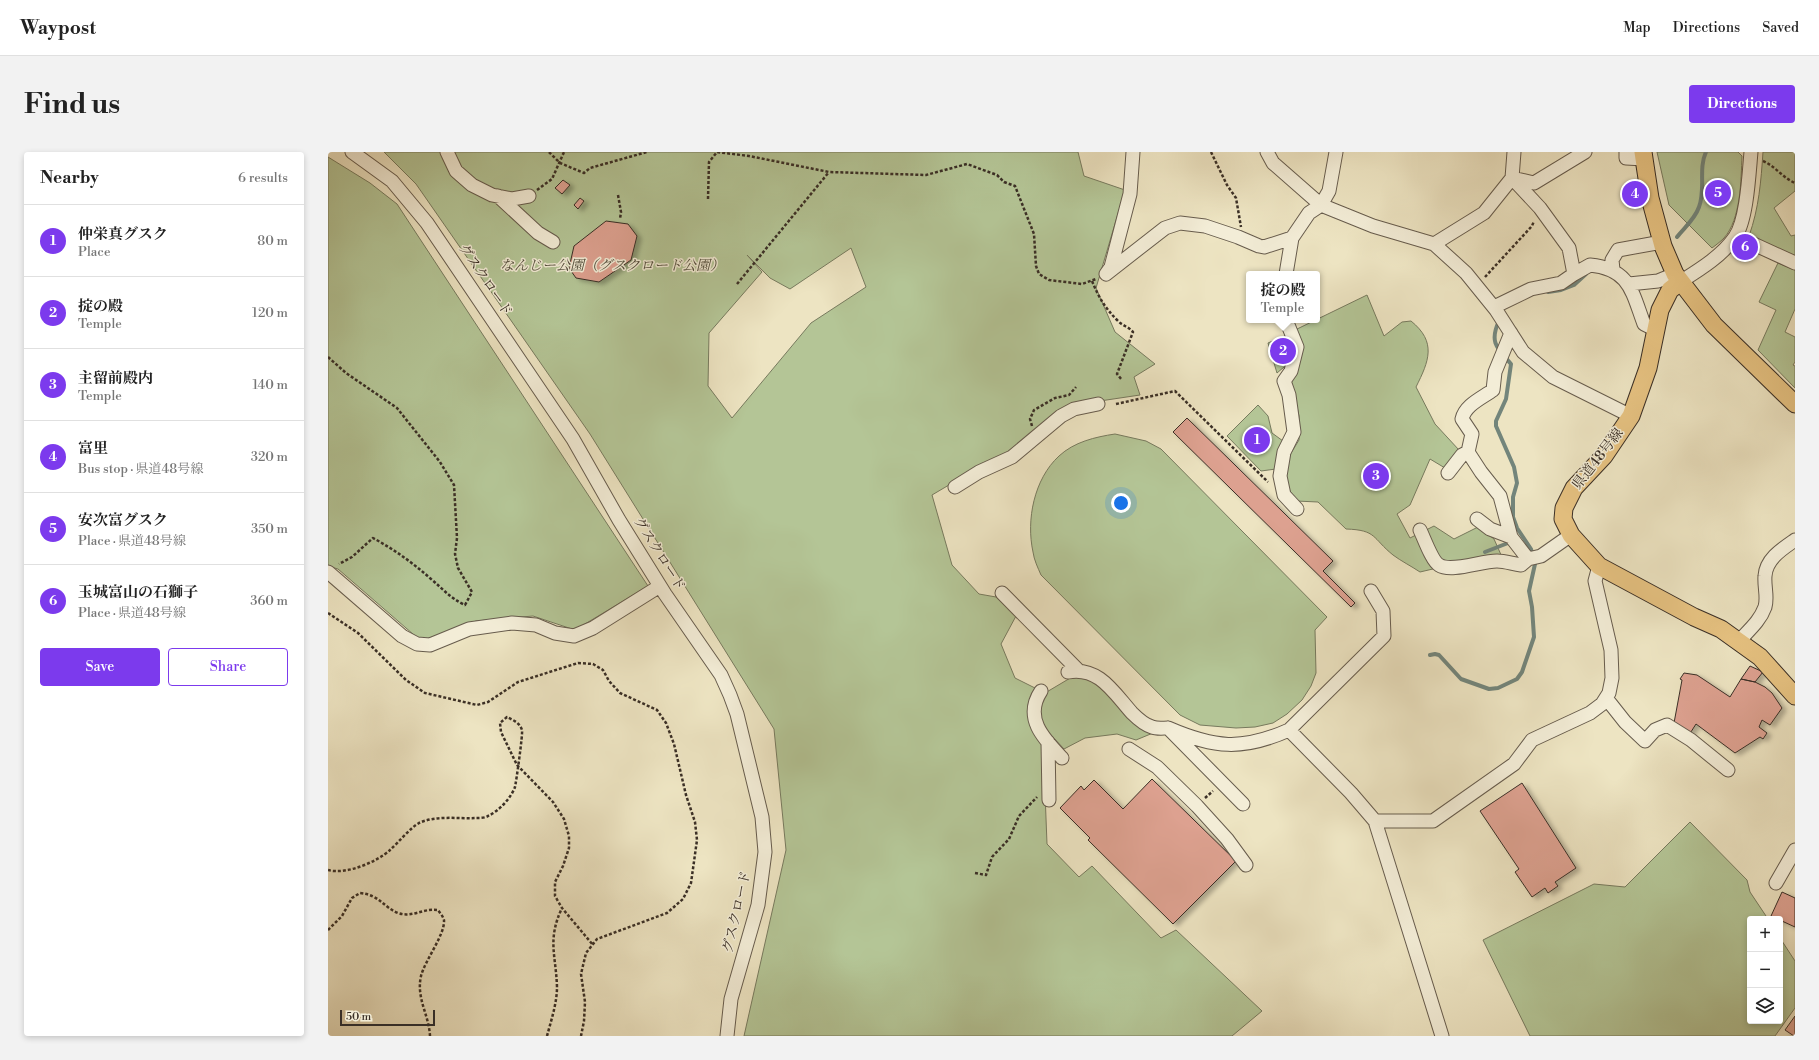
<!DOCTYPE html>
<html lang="en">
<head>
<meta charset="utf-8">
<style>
	body { margin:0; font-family:"Libre Bodoni","Noto Serif JP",serif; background:#f2f2f2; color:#222 }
	.controls { position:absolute; right:12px; bottom:12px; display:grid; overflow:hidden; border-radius:4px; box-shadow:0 2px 6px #0003 }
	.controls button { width:36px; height:36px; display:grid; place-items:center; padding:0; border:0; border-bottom:1px solid #e0e0e0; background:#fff; color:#222; font:20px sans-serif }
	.scale { position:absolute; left:12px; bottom:10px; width:95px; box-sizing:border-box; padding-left:4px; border:2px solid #3a2f26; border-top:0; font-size:11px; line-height:14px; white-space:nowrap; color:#3a2f26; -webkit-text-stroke:3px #f3edd7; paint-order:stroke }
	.you { position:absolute; left:793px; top:351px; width:14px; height:14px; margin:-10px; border:3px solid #fff; border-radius:50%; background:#1a73e8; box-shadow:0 0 0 6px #1a73e833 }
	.badge { display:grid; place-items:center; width:26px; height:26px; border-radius:50%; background:#7c3aed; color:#fff; font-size:13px; font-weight:700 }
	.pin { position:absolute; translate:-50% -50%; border:2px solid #fff; box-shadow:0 1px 4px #0006 }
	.popup { position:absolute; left:918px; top:119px; width:74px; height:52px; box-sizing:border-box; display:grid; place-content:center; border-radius:4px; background:#fff; filter:drop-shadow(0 1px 3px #0005); font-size:13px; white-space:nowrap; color:#767676 }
	.popup b { font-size:15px; color:#222 }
	.popup::after { content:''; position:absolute; left:50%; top:100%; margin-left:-8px; border:8px solid transparent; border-top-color:#fff }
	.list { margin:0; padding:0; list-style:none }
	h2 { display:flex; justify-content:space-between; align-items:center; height:52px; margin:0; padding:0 16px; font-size:17px }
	h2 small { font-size:13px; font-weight:400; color:#767676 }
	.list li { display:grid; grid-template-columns:26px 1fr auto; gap:12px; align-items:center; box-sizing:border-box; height:72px; padding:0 16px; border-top:1px solid #e0e0e0 }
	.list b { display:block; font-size:15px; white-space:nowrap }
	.list p { margin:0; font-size:13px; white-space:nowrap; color:#767676 }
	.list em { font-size:13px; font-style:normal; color:#767676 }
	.actions { display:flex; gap:8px; padding:12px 16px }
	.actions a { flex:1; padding:9px 0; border:1px solid #7c3aed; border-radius:4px; text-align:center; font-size:14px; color:#7c3aed }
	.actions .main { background:#7c3aed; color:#fff }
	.icon { flex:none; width:22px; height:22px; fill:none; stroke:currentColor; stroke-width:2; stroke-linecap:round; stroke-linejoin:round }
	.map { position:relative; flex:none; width:1467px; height:884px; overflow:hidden; border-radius:4px }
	header { display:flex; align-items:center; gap:24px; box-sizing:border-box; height:56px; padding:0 20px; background:#fff; border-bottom:1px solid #e0e0e0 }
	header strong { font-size:19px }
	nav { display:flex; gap:22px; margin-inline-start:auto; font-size:14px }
	.intro { display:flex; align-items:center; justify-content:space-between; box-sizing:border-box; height:96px; padding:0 24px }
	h1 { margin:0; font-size:28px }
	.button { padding:10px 18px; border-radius:4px; background:#7c3aed; color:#fff; font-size:14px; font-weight:700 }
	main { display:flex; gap:24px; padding:0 24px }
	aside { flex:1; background:#fff; border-radius:4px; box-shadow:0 2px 6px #0003 }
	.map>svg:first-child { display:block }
</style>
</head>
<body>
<header>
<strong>Waypost</strong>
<nav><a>Map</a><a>Directions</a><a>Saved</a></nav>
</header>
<div class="intro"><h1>Find us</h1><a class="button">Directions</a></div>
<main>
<aside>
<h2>Nearby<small>6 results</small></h2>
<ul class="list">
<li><span class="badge">1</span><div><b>仲栄真グスク</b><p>Place</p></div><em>80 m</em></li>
<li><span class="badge">2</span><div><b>掟の殿</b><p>Temple</p></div><em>120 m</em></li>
<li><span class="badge">3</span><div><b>主留前殿内</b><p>Temple</p></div><em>140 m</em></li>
<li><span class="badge">4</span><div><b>富里</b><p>Bus stop · 県道48号線</p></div><em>320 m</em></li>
<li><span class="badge">5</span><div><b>安次富グスク</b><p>Place · 県道48号線</p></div><em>350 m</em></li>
<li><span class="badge">6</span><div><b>玉城富山の石獅子</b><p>Place · 県道48号線</p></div><em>360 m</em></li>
</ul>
<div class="actions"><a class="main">Save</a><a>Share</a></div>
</aside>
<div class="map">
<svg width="1467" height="884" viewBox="0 0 1467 884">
	<defs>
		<filter id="shadow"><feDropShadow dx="4.5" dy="2.5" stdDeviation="2" flood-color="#0004"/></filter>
	</defs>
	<rect width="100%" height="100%" fill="#ede4c2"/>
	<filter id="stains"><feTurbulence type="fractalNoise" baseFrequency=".005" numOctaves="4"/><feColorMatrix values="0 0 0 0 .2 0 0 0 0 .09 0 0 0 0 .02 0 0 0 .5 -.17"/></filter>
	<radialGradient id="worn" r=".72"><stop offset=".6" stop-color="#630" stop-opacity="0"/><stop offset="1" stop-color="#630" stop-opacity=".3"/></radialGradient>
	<path fill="#b4c596" stroke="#777a5e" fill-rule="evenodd" d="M56,0H750L756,24L797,38L768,136L787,180L827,212L806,225L812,243L745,253L682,302L648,317L604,343L624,413L651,442L668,445L688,464L673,492L687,526L717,541L749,522L765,527L825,581L808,588L789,582L757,586L736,597L724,584L715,588L719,692L751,725L764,714L833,786L848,778L934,859L904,884H416L458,698L446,577L262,282L88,32ZM523,96L538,135L483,171L404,266L380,234L381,181L434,120L419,103L442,126L462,137Z
		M1329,0H1410L1414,4C1413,28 1413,67 1396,86C1392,90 1388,93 1384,96L1341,53Z
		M1435,0H1467V39L1446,56L1463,84L1467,83V106L1421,84C1431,56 1433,29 1435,0Z
		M0,5L42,31L69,52L320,434L247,478L205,464L148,469L93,489L10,417L0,414Z
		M1450,111L1467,118V157L1457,180L1467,185V210L1465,213L1467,214V236L1430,198L1448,158L1431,150Z
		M1039,143L1056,184L1074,170L1083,169C1109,190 1101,209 1088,235L1107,272L1131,298L1117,316L1102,307L1082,353L1069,362L1082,386L1106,374L1126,387L1150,375L1166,387L1174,405L1126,412L1092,420C1083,414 1073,409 1065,403C1044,386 1049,378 1018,377L990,350L968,349L961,337L958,323L960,306L971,288V264L963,228L967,178Z
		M959,183L963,195L960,217L956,215L949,221L940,191Z
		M930,253L940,264L944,281L955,289L948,317L933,319L899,284Z
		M787,282L818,289L833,297L999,465L987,478L988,521L983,534L974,548L959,562L945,571L927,575L908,576L872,573L852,563L713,423C710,416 706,408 705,400C698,368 706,327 731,304C746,290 767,285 787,282Z
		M1362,670L1419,728L1422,740L1440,767H1422V869H1452V786L1467,809V856L1447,884H1202L1155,788L1266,732L1297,735Z"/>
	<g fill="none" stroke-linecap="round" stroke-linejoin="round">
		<path stroke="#73857b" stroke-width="4" d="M1349,85C1356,76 1367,67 1371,55C1378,37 1370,17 1378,0
			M1220,140L1233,138L1246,133L1258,122
			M1157,400L1180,391
			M1102,503L1107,502L1111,503L1133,527L1161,537L1170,536L1189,527L1194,520L1206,485L1204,455L1201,439L1207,412L1203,397L1189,376L1185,365V345L1189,331L1186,315L1168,274V269L1178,247L1183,212C1169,196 1161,190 1171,169"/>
	</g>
	<path fill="#dda190" stroke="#3a2f26" filter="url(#shadow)" d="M235,28L242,33L234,42L227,36Z
		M252,46L256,49L250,57L246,53Z
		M278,69L300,72L309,84L303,108L271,130L248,126L241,116L246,94Z
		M859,266L1005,409L995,419L1027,451L1023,455L845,280Z
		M1422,514L1435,520L1427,530L1413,527Z
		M1356,521L1369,523L1402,545L1413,527L1427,530L1437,535L1444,541L1454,556L1442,573L1434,568L1431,575L1439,581L1435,587L1432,585L1407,601L1368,572L1361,583L1346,571L1354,528L1352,527Z
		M824,627L908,709L845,772L760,688L762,686L732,656L753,634L756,638L766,628L795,657Z
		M1194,631L1248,716L1227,730L1230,734L1220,741L1217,736L1204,745L1187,720L1191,717L1152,659Z
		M1454,740L1467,746V775L1443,764Z
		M1467,864V884H1466L1457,878Z"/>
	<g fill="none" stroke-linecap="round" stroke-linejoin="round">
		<g stroke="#675c4d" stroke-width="15">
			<path id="minor" d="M24,0L64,29L99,71L245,287L291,368L337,442L393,523L402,543L409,562L434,665L437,700L430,753L403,847L399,884
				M119,0L128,19L144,33L164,43L184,47L201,44
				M805,0L802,42L783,115L778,122L837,76L852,71L877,74L910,85L931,94L936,95L964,86
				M939,0L945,11L993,53L981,61L964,86L958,122
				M1008,0L1001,39L993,53L1045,74L1106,92L1138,121L1168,158L1195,200L1225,225L1303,264
				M1298,0V6L1316,7
				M1184,26L1206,31L1257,0
				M170,44L210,81L225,90
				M1408,84L1467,111
				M1106,92L1156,61L1184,26L1186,0
				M1285,118L1284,108L1290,98L1334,90
				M1246,122L1262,113C1302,117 1304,140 1316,172L1328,178
				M1352,130C1371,118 1394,104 1407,85C1419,68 1421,21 1423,0
				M1301,132L1330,129L1347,122
				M1166,155L1203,137L1233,131L1246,122L1241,96L1212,56L1184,26
				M958,168L969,195L963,219L956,229L961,243L966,280L956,300L952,324L956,343L969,357
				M1183,181L1167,220L1165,238C1154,246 1137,253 1134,267L1144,282L1140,300L1153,320L1172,344L1183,385L1200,407
				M1120,321L1134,303L1140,300
				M627,335L651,320L684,305L733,264L746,257L770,252
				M1149,367L1162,377L1183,385
				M1092,378C1096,386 1104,409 1111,413C1123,421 1153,409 1169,409C1177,409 1185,412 1193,413L1200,407L1213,404L1243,383
				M0,420L74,484L89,492L102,493L141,477L184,471L208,473L227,481L246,484L265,476L332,434
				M674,441L750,518
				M1411,489C1421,478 1432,469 1437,455C1440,445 1436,435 1437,424C1438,407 1454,397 1467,388
				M740,520C771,514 786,541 804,561C810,567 817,573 824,575C829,577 835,576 840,576L915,652
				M713,539C695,566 716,587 734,606
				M1278,546L1297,570L1317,589L1327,578L1339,573L1363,588L1400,618
				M840,576C886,596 914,599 961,578L1023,641L1047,669L1114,884
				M961,578L1056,484L1055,459L1043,439
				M720,590L721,648
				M801,597L829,615L869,654L899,687L918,713
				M1047,669H1105L1186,612L1204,588L1262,561L1274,552L1281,541L1284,526L1283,498L1267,429L1271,414
				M1448,731L1467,698"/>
		</g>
		<g stroke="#3a2f26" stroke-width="19">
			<path id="major" d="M1315,0L1322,46L1335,94L1347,122L1386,173L1467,252
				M1352,130L1342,138L1332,158L1320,216L1303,264L1276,304L1246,336L1236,356L1235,367L1243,383L1271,414L1366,465L1393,477L1432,505L1467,544"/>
		</g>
		<path stroke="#3a2f26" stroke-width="2.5" stroke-dasharray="3 2" stroke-linecap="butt" d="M221,0L232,11L256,21L262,16L319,0
			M883,0L899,33L908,46L913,75
			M1435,9C1447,14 1455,26 1467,31
			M209,38L224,27L236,0
			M290,43L293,60L292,67
			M380,47L381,10L389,0L421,4L501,20L598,23L639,12L669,23L676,30L687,34L706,82L708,114L711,122L721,128L754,132L768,127
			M1157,125L1204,74L1206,69
			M764,129C771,146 777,156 790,169C795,174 801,175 805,180L789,222L794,228
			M409,132L501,20
			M0,205L18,221L69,256L112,310L126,333L129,386L127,402L130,416L144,440L137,453C122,446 115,437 103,427C85,411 67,398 45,386L24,405L11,412
			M788,252L847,239L940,330
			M704,274L702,267L706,258L727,246L741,243L748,235
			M0,461L30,481L78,528L97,541L149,553L160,550L190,530L250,511L265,512L275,518L281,529L292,541L329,558L338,571L346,592L358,643L367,670L369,688L363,731L355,747L339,761L269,787L258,801L253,822L257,850L256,869L253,884
			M877,646L885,639
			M0,718C18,723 49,710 62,698C70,691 82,676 91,671C108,663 130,667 148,666C152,666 157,666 160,664C171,659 183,646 187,635C188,631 195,582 194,578C192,571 185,568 179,565L172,571L173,580L189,613L225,650L236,667L241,684V696L235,714L227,730V744L234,756L265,793
			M647,721L658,723L664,705L681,687L691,664L709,645
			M0,778L14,764L24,746L32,741C52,743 55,755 70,761C84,766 95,756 110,758C112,761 115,764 116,768C117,783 97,808 93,824C88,846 101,863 102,884
			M219,884C223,869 229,851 229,835C228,803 219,788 234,756"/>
		<use href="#minor" stroke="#f3edd7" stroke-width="13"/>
		<use href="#major" stroke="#e6c281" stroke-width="17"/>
	</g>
	<g text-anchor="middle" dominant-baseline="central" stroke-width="3" stroke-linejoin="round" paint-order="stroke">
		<g font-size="14" font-style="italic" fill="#524d3c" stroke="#f3edd7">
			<text x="284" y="114">なんじー公園（グスクロード公園）</text>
		</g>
		<g font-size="14" fill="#3a2f26" stroke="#f3edd7">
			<text transform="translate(157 128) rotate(56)">グスクロード</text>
			<text transform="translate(1270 307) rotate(-52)">県道48号線</text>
			<text transform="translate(331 402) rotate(58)">グスクロード</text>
			<text transform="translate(409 760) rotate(-77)">グスクロード</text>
		</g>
	</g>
	<rect width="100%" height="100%" filter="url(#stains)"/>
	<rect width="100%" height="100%" fill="url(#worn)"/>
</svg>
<div class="controls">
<button>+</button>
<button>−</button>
<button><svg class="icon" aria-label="layers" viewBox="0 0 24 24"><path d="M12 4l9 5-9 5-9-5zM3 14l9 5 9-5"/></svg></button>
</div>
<div class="scale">50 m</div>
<div class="you"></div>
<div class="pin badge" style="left:929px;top:288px">1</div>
<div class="pin badge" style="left:955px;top:199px">2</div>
<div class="popup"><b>掟の殿</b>Temple</div>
<div class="pin badge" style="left:1048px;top:324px">3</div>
<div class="pin badge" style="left:1307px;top:42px">4</div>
<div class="pin badge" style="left:1390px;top:41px">5</div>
<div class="pin badge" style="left:1417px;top:95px">6</div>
</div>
</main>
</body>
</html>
